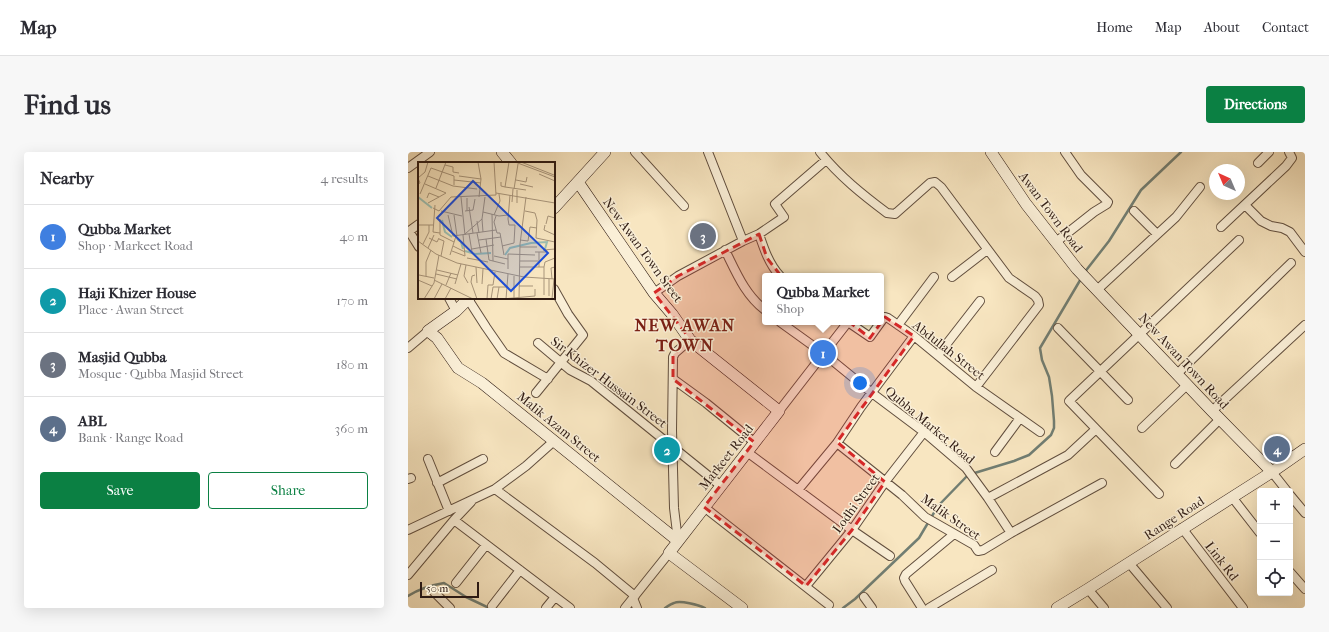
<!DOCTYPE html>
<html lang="en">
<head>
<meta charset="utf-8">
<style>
	body { margin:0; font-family:"IM FELL French Canon",serif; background:#f7f7f7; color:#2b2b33 }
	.controls { position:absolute; right:12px; bottom:12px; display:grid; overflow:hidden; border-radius:4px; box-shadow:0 4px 16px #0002 }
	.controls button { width:36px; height:36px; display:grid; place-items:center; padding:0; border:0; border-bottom:1px solid #e1e1e2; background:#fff; color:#2b2b33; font:20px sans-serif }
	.compass { position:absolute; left:801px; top:12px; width:36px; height:36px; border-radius:50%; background:#fff; box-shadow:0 4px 16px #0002; rotate:316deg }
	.scale { position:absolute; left:12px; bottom:10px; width:59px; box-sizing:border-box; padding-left:4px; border:2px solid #2f1b13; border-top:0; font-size:11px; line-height:14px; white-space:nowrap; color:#2f1b13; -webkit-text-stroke:3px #faefd7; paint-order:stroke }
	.you { position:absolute; left:452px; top:231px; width:14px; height:14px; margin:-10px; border:3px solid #fff; border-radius:50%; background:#1a73e8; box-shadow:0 0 0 6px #1a73e833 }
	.badge { display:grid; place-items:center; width:26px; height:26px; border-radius:50%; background:#0b8043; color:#fff; font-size:13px; font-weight:700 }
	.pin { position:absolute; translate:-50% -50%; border:2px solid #fff; box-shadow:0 1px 4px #0006 }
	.popup { position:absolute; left:354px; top:121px; width:122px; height:52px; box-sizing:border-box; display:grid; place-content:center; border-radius:4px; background:#fff; filter:drop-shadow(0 1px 3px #0005); font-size:13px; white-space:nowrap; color:#7c7c81 }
	.popup b { font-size:15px; color:#2b2b33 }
	.popup::after { content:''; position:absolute; left:50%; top:100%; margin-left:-8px; border:8px solid transparent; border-top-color:#fff }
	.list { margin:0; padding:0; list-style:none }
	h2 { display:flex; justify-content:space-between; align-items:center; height:52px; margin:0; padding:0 16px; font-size:17px }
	h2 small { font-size:13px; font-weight:400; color:#7c7c81 }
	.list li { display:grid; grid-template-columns:26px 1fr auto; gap:12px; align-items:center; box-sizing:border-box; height:64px; padding:0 16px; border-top:1px solid #e1e1e2 }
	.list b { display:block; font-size:15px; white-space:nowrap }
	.list p { margin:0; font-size:13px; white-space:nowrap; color:#7c7c81 }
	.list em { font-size:13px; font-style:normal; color:#7c7c81 }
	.actions { display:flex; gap:8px; padding:12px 16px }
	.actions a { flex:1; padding:9px 0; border:1px solid #0b8043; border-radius:4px; text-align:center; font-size:14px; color:#0b8043 }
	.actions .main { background:#0b8043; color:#fff }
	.icon { flex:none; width:22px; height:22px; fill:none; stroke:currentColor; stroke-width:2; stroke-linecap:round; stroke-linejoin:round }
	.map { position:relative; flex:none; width:897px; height:456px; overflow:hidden; border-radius:4px }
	header { display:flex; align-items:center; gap:24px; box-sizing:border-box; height:56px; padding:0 20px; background:#fff; border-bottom:1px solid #e1e1e2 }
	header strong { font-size:19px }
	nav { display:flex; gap:22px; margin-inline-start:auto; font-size:14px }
	.intro { display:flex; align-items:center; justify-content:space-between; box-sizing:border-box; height:96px; padding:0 24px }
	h1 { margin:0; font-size:28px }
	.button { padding:10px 18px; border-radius:4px; background:#0b8043; color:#fff; font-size:14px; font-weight:700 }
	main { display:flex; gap:24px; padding:0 24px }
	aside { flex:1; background:#fff; border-radius:4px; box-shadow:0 4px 16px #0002 }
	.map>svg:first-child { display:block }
</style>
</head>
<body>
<header>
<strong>Map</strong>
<nav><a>Home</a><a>Map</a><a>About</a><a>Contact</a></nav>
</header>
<div class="intro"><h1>Find us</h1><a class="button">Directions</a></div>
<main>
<aside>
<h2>Nearby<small>4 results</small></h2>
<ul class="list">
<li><span class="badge" style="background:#3f7fe0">1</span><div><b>Qubba Market</b><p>Shop · Markeet Road</p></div><em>40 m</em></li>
<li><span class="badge" style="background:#0f9aa8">2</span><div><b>Haji Khizer House</b><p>Place · Awan Street</p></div><em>170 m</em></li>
<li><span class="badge" style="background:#6b7280">3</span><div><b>Masjid Qubba</b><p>Mosque · Qubba Masjid Street</p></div><em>180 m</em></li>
<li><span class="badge" style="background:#5c6f8a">4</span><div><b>ABL</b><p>Bank · Range Road</p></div><em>360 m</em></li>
</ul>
<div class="actions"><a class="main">Save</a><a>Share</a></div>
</aside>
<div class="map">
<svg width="897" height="456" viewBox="0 0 897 456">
	<rect width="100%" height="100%" fill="#f8e6c1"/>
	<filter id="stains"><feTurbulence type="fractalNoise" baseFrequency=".005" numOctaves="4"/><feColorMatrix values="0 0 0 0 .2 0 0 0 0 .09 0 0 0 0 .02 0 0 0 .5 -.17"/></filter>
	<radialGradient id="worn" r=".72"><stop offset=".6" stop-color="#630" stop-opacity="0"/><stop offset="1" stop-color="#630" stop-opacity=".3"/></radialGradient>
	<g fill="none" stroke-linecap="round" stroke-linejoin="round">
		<path stroke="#717e73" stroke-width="2.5" d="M676,121L701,89L733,38L773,0
			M0,444C11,437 24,433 36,431L58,445L81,456
			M257,456C260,454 263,452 266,451C272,448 291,453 297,456
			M435,456L447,447L511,386L530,354L560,323L606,309L621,303L643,283L646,276V269L644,244L641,225L634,208L632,196L674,125"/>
		<g stroke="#614e3e" stroke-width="10">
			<path id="street" d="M227,0L276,54
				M300,0L335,89
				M412,0C431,24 455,43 479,61L487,62L522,31L527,30L533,35L601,126L627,144L630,148L631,153L568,235
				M850,11L861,0
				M0,16L22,0
				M837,53L853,69L863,74L874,76L882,80L897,100
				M726,59L749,82
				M813,75L878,14L884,6L881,0
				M1,79L11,95
				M0,80L11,72
				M351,82C356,97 361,112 372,124
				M648,90L686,60L699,52L700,50L673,23L657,0
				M317,98C328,120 337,143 357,158
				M544,125L579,98
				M689,138L768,65L792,35
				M246,141L270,124L335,89L351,82L376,65L367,52L418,8
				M41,146L48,159
				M60,147L78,175L96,201L140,227
				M372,170L415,201L464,241L516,280L558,316L580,346L603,381
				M440,170L462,185L475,167L477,165L480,166L506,184L568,235L632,280
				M490,173L526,125
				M650,176L720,248
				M130,191L162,218L183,229L313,334
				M0,196L20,179
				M530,203L572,149
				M769,222L883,111
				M265,227L298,251L346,290
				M128,241L175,183L160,162L146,137
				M371,259L440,170
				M804,259L897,173
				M734,276L779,233
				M429,291L494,343L517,365L566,393L570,399L575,398L603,381L694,331
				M339,300L444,378L482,404
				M587,300L612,266
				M20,307L41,359
				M767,312L812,267
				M864,320L879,339
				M0,327L3,326
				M29,331L75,307
				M87,337L187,411L227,444
				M390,338L429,291L453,255L506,184
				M751,342L661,249L831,88
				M882,343L897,361
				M824,345L852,381
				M580,346L660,303L688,277
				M296,355L421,453
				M46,368L162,456
				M774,376L835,456
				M0,378L87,337L118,314L146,289
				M270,389L266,356L264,278L265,205L267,201L282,188
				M721,411L759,456
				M882,420L897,437
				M0,423L46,368L63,350
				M48,431L78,393
				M398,434L444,378L477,330L516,280
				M680,437L696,456
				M25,439L42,456
				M456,445L464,456
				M225,446L229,456
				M84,454L112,418
				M138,456L147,445
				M217,456L261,401
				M514,456L497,429L496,426L498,422L546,382
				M521,456L584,418"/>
		</g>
		<g stroke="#2f1b13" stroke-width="12">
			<path id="secondary" d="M94,0L103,11
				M583,0L618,52L669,117L804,259L864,320
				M170,30L246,141L264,162L282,188L371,259L261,401L334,456
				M146,56L197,0
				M61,146L48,159L20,179L29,186L50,216L74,231L270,389
				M649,456L680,437L864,320L897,297"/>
		</g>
		<use href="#street" stroke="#faefd7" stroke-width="8"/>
		<use href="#secondary" stroke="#faefd7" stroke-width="11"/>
	</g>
	<path fill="#d62828" fill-opacity="0.2" stroke="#d62828" stroke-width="3" stroke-dasharray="8 5" stroke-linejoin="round" d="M351,82L359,106L377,129L403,140L462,186L477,165L506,184L429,290L477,330L444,378L398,434L296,355L346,290L265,227V203L282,187L246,141L270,124Z"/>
	<g text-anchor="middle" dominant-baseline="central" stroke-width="3" stroke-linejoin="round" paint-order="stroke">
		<g font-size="13" fill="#2f1b13" stroke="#faefd7">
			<text transform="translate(643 60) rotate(53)">Awan Town Road</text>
			<text transform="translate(235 98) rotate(54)">New Awan Town Sreet</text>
			<text transform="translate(541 198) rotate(38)">Abdullah Street</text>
			<text transform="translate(776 209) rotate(47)">New Awan Town Road</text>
			<text transform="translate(201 230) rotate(37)">Sir Khizer Hussain Street</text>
			<text transform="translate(522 273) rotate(40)">Qubba Market Road</text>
			<text transform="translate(151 275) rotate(39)">Malik Azam Street</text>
			<text transform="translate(318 305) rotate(-52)">Markeet Road</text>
			<text transform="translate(448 351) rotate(-54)">Lodhi Street</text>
			<text transform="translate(543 365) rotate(35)">Malik Street</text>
			<text transform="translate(766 366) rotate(-33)">Range Road</text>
			<text transform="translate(814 409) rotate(52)">Link Rd</text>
		</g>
		<g font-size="17" font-weight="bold" letter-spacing="1" fill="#7a1f14" stroke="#faefd7">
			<text x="277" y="173">NEW AWAN<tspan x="277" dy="20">TOWN</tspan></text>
		</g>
	</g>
	<g transform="translate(10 10)">
		<rect width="137" height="137" fill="#f8e6c1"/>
		<path fill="none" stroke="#9dc0b3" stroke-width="2" d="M0,35L14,46M24,58L27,70L34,75M39,77L43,80L45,87M47,89L57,92L73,91M87,93L92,86L113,81L129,80L127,87"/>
		<path fill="none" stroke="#a8957b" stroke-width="1" d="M60,0L63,17L61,35M97,0L137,15M103,0L136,13M27,3L35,5V10L41,11M121,12L137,19M10,14L35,24L59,27M41,14L63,17M36,18L63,21M98,18L108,20L109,15M83,20V24L87,25L91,0M0,22L2,21L0,16L7,10L10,0M7,22L28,31L21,35L11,31L9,36M102,22L115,25M87,25L108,28M18,26L28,0M96,27L100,2M78,31L137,41M2,32L13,6L36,14V23M43,35L47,73M49,36V49M94,40L95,27M10,41L21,35M99,41V28M17,43L15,70L22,71M51,45L55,71M15,46L21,49L33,35L78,33L76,0M23,49L44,54M47,49L55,48L57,37M107,49L117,51L119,58L118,76L137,80M65,50L81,54L90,53M74,52L75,99M30,53L35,74L78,68M36,53L39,74M76,53L82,39L81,32M78,54L76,60L79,71H82L86,93M22,57V73L36,80M59,59L61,71M128,62L130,54L137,56M0,63H15M127,63L126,68L137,73M65,70L64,57L67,35M59,71L63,91M47,72L64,57M51,72L54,90M45,73L47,94M11,76L19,80L21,76M21,77L26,79L23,94M68,77L71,98L87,102M61,78L83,75M102,78L110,79L112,65L119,66M0,79L18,92L39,101L106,115L137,117M0,81V124M5,82L11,70V63M35,84L47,90M84,84L96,81L97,63H91L90,57L92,33M102,85H119M10,86L16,73M54,87L76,83M125,88L137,87M34,89L47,94M117,90H128L129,88M121,90V105M32,93L38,74M76,94L90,97M49,96L70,100M102,99H120M48,103L46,114L50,121M58,105L59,121M102,105H126M90,107V92L117,93M19,108L40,113M18,112L39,117M1,113L16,116M57,113L54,114L53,120L59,137M8,114V100L13,88M134,117L133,106L137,105M0,118L14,124M16,118L55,137M37,122L43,102M64,122L65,107M28,123L33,111M101,124H115M126,133V105L127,100L137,96M131,134V117M6,137L16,121L21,93M16,137L24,122M27,137L33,126M69,137L70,123H75L77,110M73,137L75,125H88M79,137L81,125M84,137L117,134V127M88,137L90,112M96,137V114M101,137L102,82L108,35M134,137L136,117"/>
		<path fill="#1d4ed8" fill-opacity="0.15" stroke="#1d4ed8" stroke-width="2" d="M55,19L130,91L93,129L19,56Z"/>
		<rect width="137" height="137" fill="none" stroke="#2f1b13" stroke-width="2"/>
	</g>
	<rect width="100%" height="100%" filter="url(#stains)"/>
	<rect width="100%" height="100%" fill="url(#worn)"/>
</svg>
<div class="controls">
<button>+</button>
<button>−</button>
<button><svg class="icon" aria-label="locate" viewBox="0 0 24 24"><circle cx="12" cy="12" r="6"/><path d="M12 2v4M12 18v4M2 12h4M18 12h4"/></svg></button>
</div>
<svg class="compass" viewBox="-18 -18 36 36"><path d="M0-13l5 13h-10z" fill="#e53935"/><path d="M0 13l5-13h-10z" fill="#7c7c81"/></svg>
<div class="scale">50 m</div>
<div class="you"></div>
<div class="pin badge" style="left:415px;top:201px;background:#3f7fe0">1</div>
<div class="popup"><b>Qubba Market</b>Shop</div>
<div class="pin badge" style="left:259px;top:298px;background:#0f9aa8">2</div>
<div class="pin badge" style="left:295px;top:84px;background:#6b7280">3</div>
<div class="pin badge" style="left:869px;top:297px;background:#5c6f8a">4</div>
</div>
</main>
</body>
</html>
